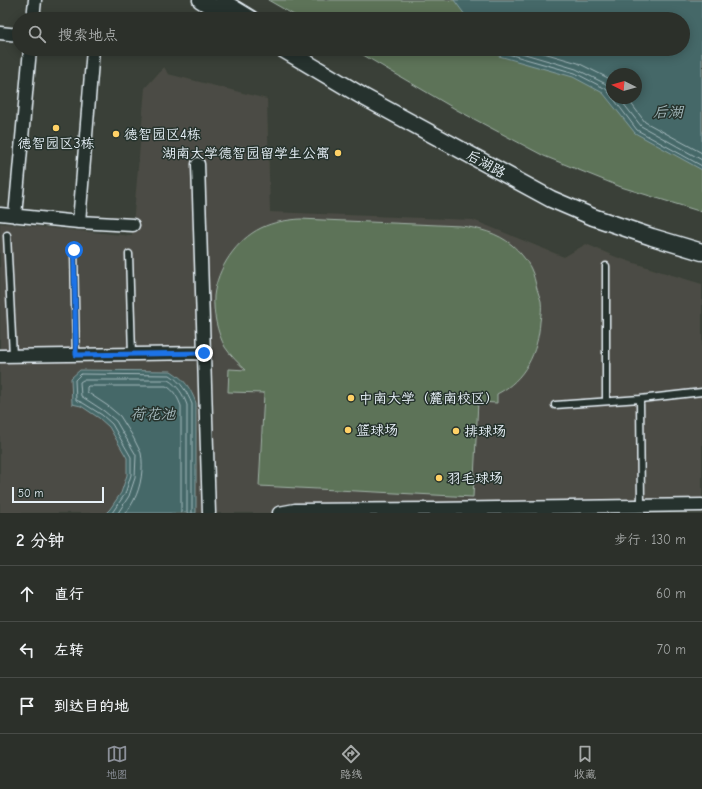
<!DOCTYPE html>
<html lang="zh">
<head>
<meta charset="utf-8">
<style>
	body { margin:0; font-family:"Comic Neue","LXGW WenKai TC",sans-serif; background:#343832; color:#f1f3f6 }
	.compass { position:absolute; left:606px; top:68px; width:36px; height:36px; border-radius:50%; background:#2c302a; box-shadow:0 2px 10px #0003; rotate:275deg }
	.scale { position:absolute; left:12px; bottom:10px; width:92px; box-sizing:border-box; padding-left:4px; border:2px solid #e8f1f8; border-top:0; font-size:11px; line-height:14px; white-space:nowrap; color:#e8f1f8; -webkit-text-stroke:3px #26332d; paint-order:stroke }
	.stop { position:absolute; width:12px; height:12px; margin:-9px; border:3px solid #1a73e8; border-radius:50%; background:#fff }
	.stop.end { background:#1a73e8; border-color:#fff; box-shadow:0 1px 4px #0008 }
	.list { margin:0; padding:0; list-style:none }
	h2 { display:flex; justify-content:space-between; align-items:center; height:52px; margin:0; padding:0 16px; font-size:17px }
	h2 small { font-size:13px; font-weight:400; color:#a6a9a8 }
	.list li { display:grid; grid-template-columns:26px 1fr auto; gap:12px; align-items:center; box-sizing:border-box; height:56px; padding:0 16px; border-top:1px solid #484b47 }
	.list b { display:block; font-size:15px; white-space:nowrap }
	.list em { font-size:13px; font-style:normal; color:#a6a9a8 }
	.icon { flex:none; width:22px; height:22px; fill:none; stroke:currentColor; stroke-width:2; stroke-linecap:round; stroke-linejoin:round }
	.map { position:relative; flex:none; width:702px; height:513px; overflow:hidden }
	.search { position:absolute; background:#2c302a; box-shadow:0 2px 10px #0003; left:12px; right:12px; top:12px; height:44px; display:flex; align-items:center; gap:10px; box-sizing:border-box; padding:0 14px; border-radius:22px; color:#a6a9a8; font-size:15px }
	.sheet { height:220px; background:#2c302a }
	nav { display:flex; justify-content:space-around; align-items:center; box-sizing:border-box; height:56px; border-top:1px solid #484b47; background:#2c302a; font-size:11px; color:#a6a9a8 }
	nav a { display:grid; justify-items:center; gap:2px }
	nav .on { color:#8c9099 }
	.map>svg:first-child { display:block }
</style>
</head>
<body>
<div class="map">
<svg width="702" height="513" viewBox="0 0 702 513">
	<rect width="100%" height="100%" fill="#3a4038"/>
	<filter id="ink" filterUnits="userSpaceOnUse"><feTurbulence type="fractalNoise" baseFrequency=".025" numOctaves="2"/><feDisplacementMap in="SourceGraphic" scale="8" xChannelSelector="R" yChannelSelector="G"/><feConvolveMatrix kernelMatrix="1 2 1 2 8 2 1 2 1" color-interpolation-filters="sRGB"/></filter>
	<g filter="url(#ink)">
		<path fill="#4b4c44" d="M164,67L168,74L267,99L270,212L473,220L564,257L586,244L616,257L662,272L702,284V513H0V223L132,236L145,88Z"/>
		<path fill="#5d7358" stroke="#a2b2a8" fill-rule="evenodd" d="M268,0H702V212L621,187L544,156L457,110L353,49H683V19H301ZM612,74H636V98H612Z
			M300,219L461,226C478,228 498,233 512,245C519,251 527,260 531,269C534,275 535,282 537,289C538,293 540,297 541,301C542,308 541,315 540,322C538,352 525,380 497,394V403L478,402L473,497L259,486L264,393L228,392L229,369L246,370C238,363 231,356 225,347C217,332 213,313 214,296C217,269 236,240 261,228C273,222 287,220 300,219Z"/>
		<path fill="#446868" stroke="#869fa2" fill-rule="evenodd" d="M454,0H702V170L635,133L603,93L573,77L499,56L491,49H683V19H468ZM612,74H636V98H612Z
			M80,370L171,371C185,380 190,387 196,403V513H106L110,509L121,493L127,475V458L109,427L99,418L81,406L72,404L71,378Z"/>
		<g fill="none" stroke-linecap="round" stroke-linejoin="round">
			<path stroke="#a6babe" stroke-width="1" d="M497,49L501,52L575,73L606,89L612,97
				M508,49L576,69L608,85L612,89
				M530,49L578,63L612,80
				M613,98L637,130L702,166
				M619,98L641,126L702,160
				M627,98L645,122L702,153
				M112,513L125,494L131,475V457L112,424L102,415L83,403L76,400L75,380L81,374L170,375C181,382 187,392 192,404V513
				M118,513L129,496L135,478L136,455L116,421L104,411L81,396L80,382L83,380H168C178,386 183,394 187,405V513
				M126,513C129,509 132,504 134,500C141,487 144,467 141,453L132,435L120,416L108,406L87,392V387L88,386H166C174,390 178,398 181,406V513"/>
			<g stroke="#e8f1f8" stroke-width="9">
				<path id="service" d="M7,235L13,356
					M74,250L76,355
					M129,254L132,354
					M640,399L641,506
					M606,401V266
					M555,405L640,399L702,392"/>
			</g>
			<g stroke="#e8f1f8" stroke-width="15">
				<path id="minor" d="M33,19L35,0
					M0,33L19,35
					M198,164L209,513
					M0,214L79,222L133,225
					M15,216L30,49
					M79,222L93,49
					M0,356L204,353
					M279,513L295,510L434,509L702,505"/>
			</g>
			<g stroke="#e8f1f8" stroke-width="19">
				<path id="secondary" d="M201,0L232,19
					M223,2L251,19
					M283,49L362,96L551,199L593,217L652,237L702,252"/>
			</g>
			<use href="#service" stroke="#26332d" stroke-width="6"/>
			<use href="#minor" stroke="#26332d" stroke-width="12"/>
			<use href="#secondary" stroke="#26332d" stroke-width="16"/>
		</g>
	</g>
	<g fill="none" stroke-linecap="round" stroke-linejoin="round" filter="url(#ink)">
		<path stroke="#1a73e8" stroke-width="5" d="M74,250L76,355L204,353"/>
	</g>
	<g fill="#ffd166" stroke="#26332d" stroke-width="1.5">
		<circle cx="56" cy="128" r="4"/>
		<circle cx="116" cy="134" r="4"/>
		<circle cx="338" cy="153" r="4"/>
		<circle cx="351" cy="398" r="4"/>
		<circle cx="348" cy="430" r="4"/>
		<circle cx="456" cy="431" r="4"/>
		<circle cx="439" cy="478" r="4"/>
	</g>
	<g text-anchor="middle" dominant-baseline="central" stroke-width="3" stroke-linejoin="round" paint-order="stroke">
		<g font-size="14" fill="#e8f1f8" stroke="#26332d" text-anchor="start">
			<text x="124" y="134">徳智园区4栋</text>
			<text x="56" y="143" text-anchor="middle">徳智园区3栋</text>
			<text x="330" y="153" text-anchor="end">湖南大学德智园留学生公寓</text>
			<text x="359" y="398">中南大学（麓南校区）</text>
			<text x="356" y="430">篮球场</text>
			<text x="464" y="431">排球场</text>
			<text x="447" y="478">羽毛球场</text>
		</g>
		<g font-size="14" fill="#e8f1f8" stroke="#26332d">
			<text transform="translate(486 164) rotate(29)">后湖路</text>
		</g>
		<g font-size="15" font-style="italic" fill="#a6babe" stroke="#26332d">
			<text x="668" y="112">后湖</text>
			<text x="153" y="414">荷花池</text>
		</g>
	</g>
</svg>
<svg class="compass" viewBox="-18 -18 36 36"><path d="M0-13l5 13h-10z" fill="#e53935"/><path d="M0 13l5-13h-10z" fill="#a6a9a8"/></svg>
<div class="scale">50 m</div>
<div class="stop" style="left:74px;top:250px"></div>
<div class="stop end" style="left:204px;top:353px"></div>
<div class="search"><svg class="icon" aria-label="search" viewBox="0 0 24 24"><circle cx="10" cy="10" r="6"/><path d="M15 15l6 6"/></svg>搜索地点</div>
</div>
<section class="sheet">
<h2>2 分钟<small>步行 · 130 m</small></h2>
<ul class="list">
<li><svg class="icon" aria-label="ahead" viewBox="0 0 24 24"><path d="M12 20V5M6 11l6-6 6 6"/></svg><div><b>直行</b></div><em>60 m</em></li>
<li><svg class="icon" aria-label="left" viewBox="0 0 24 24"><path d="M17 20v-9H6M10 6l-5 5 5 5"/></svg><div><b>左转</b></div><em>70 m</em></li>
<li><svg class="icon" aria-label="arrive" viewBox="0 0 24 24"><path d="M6 21V4h12l-3 4 3 4H6"/></svg><div><b>到达目的地</b></div></li>
</ul>
</section>
<nav>
<a class="on"><svg class="icon" aria-label="map" viewBox="0 0 24 24"><path d="M3 6l6-2 6 2 6-2v14l-6 2-6-2-6 2zM9 4v14M15 6v14"/></svg>地图</a>
<a><svg class="icon" aria-label="directions" viewBox="0 0 24 24"><path d="M12 3l9 9-9 9-9-9zM9 14v-3h6M13 9l2 2-2 2"/></svg>路线</a>
<a><svg class="icon" aria-label="saved" viewBox="0 0 24 24"><path d="M7 4h10v16l-5-4-5 4z"/></svg>收藏</a>
</nav>
</body>
</html>
